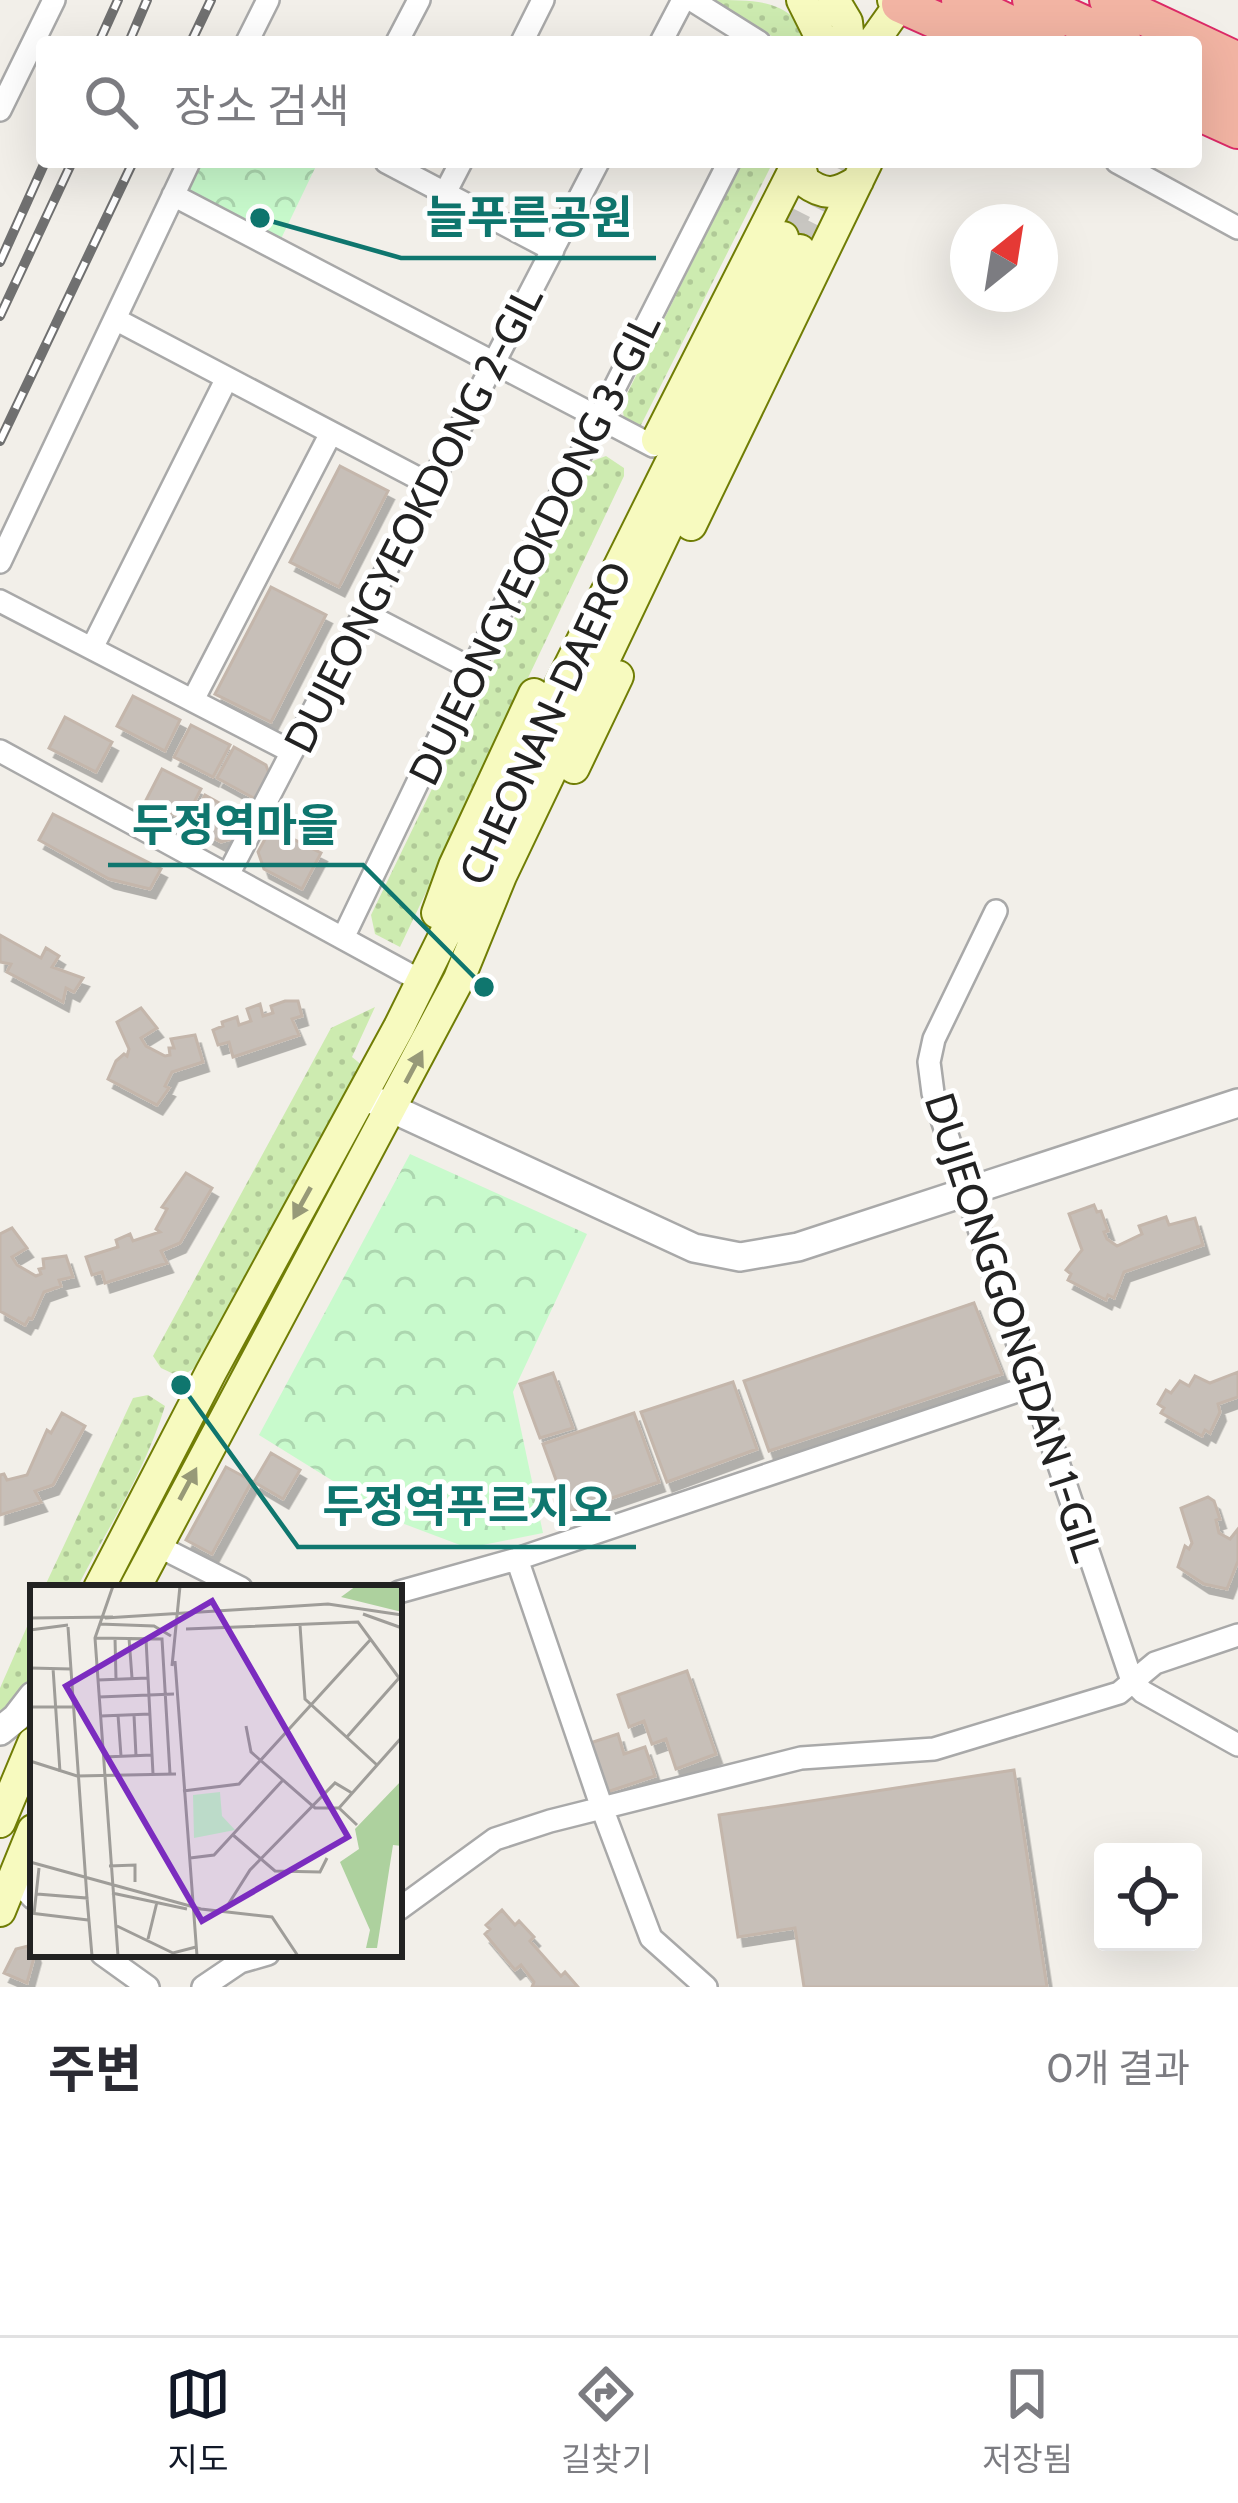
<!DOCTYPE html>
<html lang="ko">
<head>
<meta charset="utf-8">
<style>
	body { margin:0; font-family:Cabin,"Noto Sans KR",sans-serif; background:#f7f7f7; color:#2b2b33 }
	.controls { position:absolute; right:36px; bottom:36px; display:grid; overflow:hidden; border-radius:12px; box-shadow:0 12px 48px #0002 }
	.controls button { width:108px; height:108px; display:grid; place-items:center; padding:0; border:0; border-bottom:3px solid #e1e1e2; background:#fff; color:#2b2b33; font:60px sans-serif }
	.compass { position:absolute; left:950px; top:204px; width:108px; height:108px; border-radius:50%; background:#fff; box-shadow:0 12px 48px #0002; rotate:30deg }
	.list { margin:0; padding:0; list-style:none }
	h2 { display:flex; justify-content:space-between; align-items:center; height:156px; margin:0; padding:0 48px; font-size:51px }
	h2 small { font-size:39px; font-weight:400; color:#7c7c81 }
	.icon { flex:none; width:66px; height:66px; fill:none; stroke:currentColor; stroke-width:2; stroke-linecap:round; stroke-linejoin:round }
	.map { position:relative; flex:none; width:1238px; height:1987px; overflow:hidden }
	.search { position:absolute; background:#fff; box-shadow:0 12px 48px #0002; left:36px; right:36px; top:36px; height:132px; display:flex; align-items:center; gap:30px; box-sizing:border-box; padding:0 42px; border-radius:12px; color:#7c7c81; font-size:45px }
	.sheet { height:348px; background:#fff }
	nav { display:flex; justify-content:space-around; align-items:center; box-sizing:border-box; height:168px; border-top:3px solid #e1e1e2; background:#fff; font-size:33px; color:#7c7c81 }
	nav a { display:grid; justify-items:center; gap:6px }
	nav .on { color:#111827 }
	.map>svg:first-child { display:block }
</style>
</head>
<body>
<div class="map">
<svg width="1238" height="1987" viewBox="0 0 1238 1987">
	<defs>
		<pattern id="grass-dots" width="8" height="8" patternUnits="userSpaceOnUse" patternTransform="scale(3)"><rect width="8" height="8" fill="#cdebb0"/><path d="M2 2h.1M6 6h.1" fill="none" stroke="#b0c997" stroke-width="1.8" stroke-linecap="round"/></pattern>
		<pattern id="park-crowns" width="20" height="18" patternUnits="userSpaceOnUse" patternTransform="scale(3)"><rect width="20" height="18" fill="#c8facc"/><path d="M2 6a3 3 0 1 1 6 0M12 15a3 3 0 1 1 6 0" fill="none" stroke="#acd6af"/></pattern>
		<filter id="shadow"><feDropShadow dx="5.5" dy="9" stdDeviation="0" flood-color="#0004"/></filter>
	</defs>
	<rect width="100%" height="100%" fill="#f2efe9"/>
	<path fill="url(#grass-dots)" d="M711,0C762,0 789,0 812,42H782Z
		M742,162H773L640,427L624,419L622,404Z
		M606,456L624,468V476L400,947L375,934L371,915L590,462Z
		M375,1007L352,1057L363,1066L225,1323L193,1369L180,1377L161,1368L153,1356L331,1028Z
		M148,1395L165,1406C145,1472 108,1527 77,1588H44L133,1398Z
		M33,1613V1680L21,1706L0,1710V1688Z"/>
	<path fill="url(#park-crowns)" d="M196,162H318L279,243L181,193Z
		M410,1154L587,1234L513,1392L543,1533L468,1548L399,1522L259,1435Z"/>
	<path fill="#c7bfb8" stroke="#c4b6ab" stroke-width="3" filter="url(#shadow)" d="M340,466L388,491L339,587L290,562Z
		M271,587L326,615L271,722L215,694Z
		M133,696L180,720L165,751L117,726Z
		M65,717L112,742L96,772L49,748Z
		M191,725L230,745L213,777L174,757Z
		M234,747L266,765L271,779L259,801L217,778Z
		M162,769L201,789L185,820L146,800Z
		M205,795L243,816L231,839L221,842L189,825Z
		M53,814L161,869L150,889L109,879L39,840Z
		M271,828L321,853L302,889L264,869L258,852Z
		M0,935L41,958L46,948L59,956L52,967L83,978L74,992L66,988L63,1002L7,972L11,964L0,962Z
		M285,1001H298L302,1016L292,1019L299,1035L233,1057L229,1042L218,1045L213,1030L223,1026L222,1022L237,1017L239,1025L251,1021L247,1009L260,1004L263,1016L273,1013L271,1006Z
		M141,1008L157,1028L141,1038L146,1046L165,1056L170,1055L169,1048H174L171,1039L195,1035L203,1062L172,1072L165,1086L169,1088L157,1105L108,1079L116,1061L124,1054L127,1056L129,1049L117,1022Z
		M186,1173L212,1188L180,1243L161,1251L167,1263L105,1283L102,1272L92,1275L86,1257L118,1247L116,1240L130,1234L133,1241L160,1232L156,1229L167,1209L162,1207Z
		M1094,1205L1097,1212L1101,1211L1108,1231L1104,1232L1107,1239L1117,1246L1142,1234L1139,1226L1166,1217L1169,1225L1195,1218L1203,1245L1124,1272L1114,1298L1108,1295L1106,1300L1068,1280L1071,1274L1066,1270L1082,1250L1069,1214Z
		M12,1228L27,1248L12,1257L17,1265L36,1276L41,1274L39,1269L44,1268L43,1259L66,1256L73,1277L59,1280L61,1286L44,1292L32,1319L29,1318L25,1325L0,1311V1234Z
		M974,1303L1002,1374L769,1451L744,1381Z
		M1238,1372V1397L1218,1404L1220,1412L1210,1433L1205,1430L1202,1436L1161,1413L1164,1408L1158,1404L1166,1390L1171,1393L1180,1381L1189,1386L1195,1376L1210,1383Z
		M553,1373L573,1428L540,1438L520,1384Z
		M733,1382L757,1449L667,1482L641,1412Z
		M62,1413L85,1426L53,1485L35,1491L41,1502L0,1515V1475L4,1474L7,1480L27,1475L47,1430L51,1433Z
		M634,1413L659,1482L568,1513L543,1444Z
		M271,1453L300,1470L283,1499L254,1482Z
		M226,1467L252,1481L212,1554L186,1540Z
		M1208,1497L1214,1501L1220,1519L1216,1520L1219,1533L1230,1539L1238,1529V1561L1227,1589L1204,1584L1178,1567L1185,1546L1189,1549L1192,1543L1181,1508Z
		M687,1671L716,1754L676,1769L666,1739L652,1744L644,1721L629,1727L618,1695Z
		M618,1734L624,1754L645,1747L655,1776L604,1793L587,1744Z
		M1014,1770L1047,1987H804L795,1928L738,1937L719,1815Z
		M502,1910L515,1925L519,1921L534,1937L530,1941L561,1976L565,1972L578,1987H532L534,1982L521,1965L515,1970L485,1934L490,1929L486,1925Z
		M32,1945L35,1954L27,1983L4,1973L16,1949Z"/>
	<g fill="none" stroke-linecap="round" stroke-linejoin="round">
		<path stroke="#c8c6c1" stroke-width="30" stroke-dasharray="30 15" stroke-linecap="butt" d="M783,237L821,162
			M800,250L845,162"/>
		<g stroke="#a9a9a9" stroke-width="26">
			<path id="minor" d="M692,0L759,42
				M247,42L268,0
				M397,42L419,0
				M522,42L543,0
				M661,42L683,0
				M0,110L54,0
				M386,162L553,250
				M1117,162L1238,228
				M445,193L461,162
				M173,195L653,446
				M115,319L431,485
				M0,562L189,162
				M0,601L292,752
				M364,613L472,669
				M92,648L227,378
				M193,700L331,433
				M0,751L412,976
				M228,875L598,162
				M996,911L934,1039L929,1062L933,1093L1132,1681L1143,1692L1238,1745
				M343,938L472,669L729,162
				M156,1545L241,1588
				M517,1559L602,1808L651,1938L706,1987
				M399,1592L517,1559L1032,1386
				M14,1879L33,1898
				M399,1909L495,1839L550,1821L801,1758L934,1749L1119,1693L1155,1663L1238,1635
				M102,1954L148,1987
				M203,1987L240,1962L268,1954"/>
		</g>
		<g stroke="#a9a9a9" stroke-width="32">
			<path id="tertiary" d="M371,1099L694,1248L740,1257L798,1247L1238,1103
				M0,1731L16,1718L33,1696"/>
		</g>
		<g stroke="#707d05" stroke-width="34">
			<path id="secondary" d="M802,0L823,42
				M834,0L847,22L849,42
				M873,42L900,4L893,0
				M799,162L804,181C825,197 837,194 858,181
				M657,440L798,162
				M691,525L867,162
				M574,768L618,676
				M437,913L454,866L534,694
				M99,1588L211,1372L399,1027L485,853L548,709L783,237
				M135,1588L459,979L501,876L800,250
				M0,1822L33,1743
				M0,1911L33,1830"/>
		</g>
		<g stroke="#dc2a67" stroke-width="40">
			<path id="trunk" d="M960,0L1048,42
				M1031,0L1123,42
				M1108,0L1238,61
				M900,4L985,42
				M1196,76L1238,95
				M1196,111L1238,130"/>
		</g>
		<use href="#minor" stroke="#fff" stroke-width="21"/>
		<use href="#tertiary" stroke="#fff" stroke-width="27"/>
		<use href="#secondary" stroke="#f7fabf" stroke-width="30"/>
		<use href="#trunk" stroke="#f2b4a3" stroke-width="36"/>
		<g stroke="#707070" stroke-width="10">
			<path id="rail" d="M99,42L118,0
				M129,42L147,0
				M191,42L211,0
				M0,262L45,162
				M0,316L72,162
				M0,441L133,162"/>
		</g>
		<use href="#rail" stroke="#fff" stroke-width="6" stroke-dasharray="18" stroke-linecap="butt"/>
	</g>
	<defs><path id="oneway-solid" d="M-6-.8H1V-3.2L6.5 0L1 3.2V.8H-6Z" transform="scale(3)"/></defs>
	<g fill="#979978">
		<use href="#oneway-solid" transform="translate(414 1067) rotate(-62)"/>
		<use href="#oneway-solid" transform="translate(302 1203) rotate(119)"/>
		<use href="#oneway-solid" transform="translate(188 1484) rotate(-62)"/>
	</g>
	<g text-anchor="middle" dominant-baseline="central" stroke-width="10" stroke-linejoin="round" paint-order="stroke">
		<g font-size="42" fill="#222" stroke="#fff">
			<text transform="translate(413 519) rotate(-63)">DUJEONGYEOKDONG 2-GIL</text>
			<text transform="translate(534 549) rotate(-64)">DUJEONGYEOKDONG 3-GIL</text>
			<text transform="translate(545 723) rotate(-65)">CHEONAN-DAERO</text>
			<text transform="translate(1014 1327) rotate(72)">DUJEONGGONGDAN 1-GIL</text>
		</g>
	</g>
	<g transform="translate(30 1585)">
		<rect width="372" height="372" fill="#f2efe9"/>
		<path d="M326,1H372V27L311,12ZM372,195V261L363,260L347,363H336L340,345L310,277L329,264L325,244Z" fill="#add19e"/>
		<path d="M190,207L192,231L205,245L164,253L163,210Z" fill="#c8facc"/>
		<path fill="none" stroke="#9f9d99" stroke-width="3" d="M83,1L65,53L88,371M333,29L372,43M0,33L83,32M75,33L298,19L372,30M69,39L124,41L141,51M270,40L275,114L347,180M156,44L328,37L372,97M0,45L38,40M65,53L132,54L140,189M85,53L86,94M99,53L102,93M116,54L123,189M145,76L167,371M142,81L150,1M0,83L41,84M23,83L30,187M68,95L118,93M69,112L144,109M0,122H44M88,130L91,171M104,130L106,171M71,131L120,129M216,141L221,167L285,223H309L327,240M316,153L369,93M74,172L122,170M0,176L47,191L146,189M153,206L209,199L341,54M309,223L372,152M203,250L245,286L290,287L297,273M160,273L184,270L253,195M0,277L171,324L242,332L268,371M79,281L105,280V297M82,308L157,324M7,309L57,313L38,42M57,313L62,371M194,326L220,285L305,198L322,208M0,328L58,335M4,329L9,283M87,341L143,368L166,362M118,354L127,317"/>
		<path fill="#7b2cbf" fill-opacity="0.15" stroke="#7b2cbf" stroke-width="6" d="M182,16L318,252L172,336L36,101Z"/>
		<rect width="372" height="372" fill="none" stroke="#222" stroke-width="6"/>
	</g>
	<path fill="none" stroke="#0f766e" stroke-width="4.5" d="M260 218L401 258H656M484 987L363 865H108M181 1385L298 1547H636"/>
	<g fill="#0f766e" stroke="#fff" stroke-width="4.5">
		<circle cx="260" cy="218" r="12"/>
		<circle cx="484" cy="987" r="12"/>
		<circle cx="181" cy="1385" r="12"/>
	</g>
	<g font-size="45" text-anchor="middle" font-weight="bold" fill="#0f766e" stroke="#fff" stroke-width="10" stroke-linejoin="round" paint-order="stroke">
		<text x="529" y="233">늘푸른공원</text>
		<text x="235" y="841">두정역마을</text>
		<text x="467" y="1522">두정역푸르지오</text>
	</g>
</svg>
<div class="controls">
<button><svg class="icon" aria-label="locate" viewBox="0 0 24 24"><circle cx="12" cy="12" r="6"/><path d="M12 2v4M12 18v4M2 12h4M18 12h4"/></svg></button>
</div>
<svg class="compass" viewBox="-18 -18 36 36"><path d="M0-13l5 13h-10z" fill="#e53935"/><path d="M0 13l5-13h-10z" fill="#7c7c81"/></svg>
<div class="search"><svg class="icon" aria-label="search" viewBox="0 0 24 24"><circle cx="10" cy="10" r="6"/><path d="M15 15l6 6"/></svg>장소 검색</div>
</div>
<section class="sheet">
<h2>주변<small>0개 결과</small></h2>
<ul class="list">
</ul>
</section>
<nav>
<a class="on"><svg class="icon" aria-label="map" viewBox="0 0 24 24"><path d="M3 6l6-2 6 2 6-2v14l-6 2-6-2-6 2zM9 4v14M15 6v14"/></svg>지도</a>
<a><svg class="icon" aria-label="directions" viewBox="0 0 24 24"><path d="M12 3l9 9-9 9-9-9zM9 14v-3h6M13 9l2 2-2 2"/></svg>길찾기</a>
<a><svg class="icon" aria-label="saved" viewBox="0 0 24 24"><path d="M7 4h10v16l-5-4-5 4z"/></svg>저장됨</a>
</nav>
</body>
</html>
